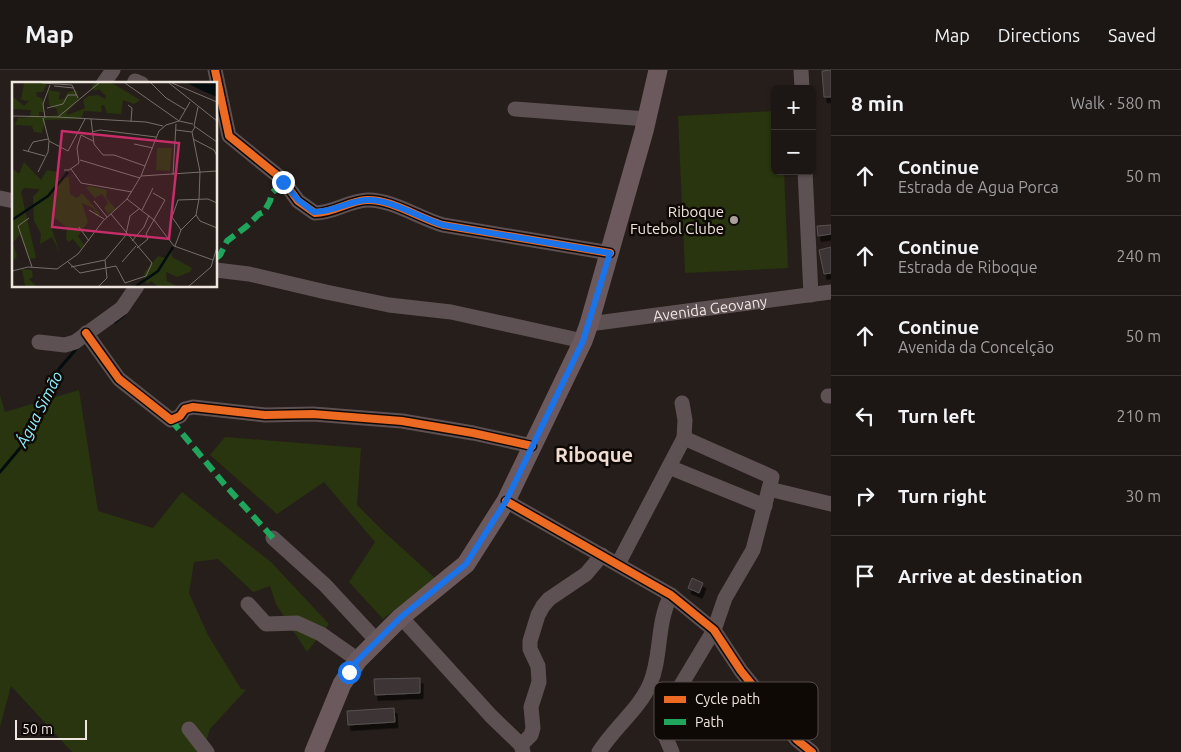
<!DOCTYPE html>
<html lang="en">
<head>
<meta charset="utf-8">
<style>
	body { margin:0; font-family:Ubuntu,sans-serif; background:#251f1d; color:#f1f3f6 }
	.controls { position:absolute; right:15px; top:15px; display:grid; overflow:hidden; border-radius:8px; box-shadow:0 1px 4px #0004 }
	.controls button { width:45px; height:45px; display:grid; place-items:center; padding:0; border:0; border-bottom:1px solid #3a3534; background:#1c1614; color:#f1f3f6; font:25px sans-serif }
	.scale { position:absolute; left:15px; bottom:12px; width:72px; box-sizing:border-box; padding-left:5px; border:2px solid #f0e6e0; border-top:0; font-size:14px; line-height:18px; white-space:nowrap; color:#f0e6e0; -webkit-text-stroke:4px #0f0906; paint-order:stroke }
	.stop { position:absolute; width:15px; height:15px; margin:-11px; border:4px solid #1a73e8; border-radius:50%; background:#fff }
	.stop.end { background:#1a73e8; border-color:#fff; box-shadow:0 1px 5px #0008 }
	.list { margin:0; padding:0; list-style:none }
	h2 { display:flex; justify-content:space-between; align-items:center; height:65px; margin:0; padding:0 20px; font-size:21px }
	h2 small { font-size:16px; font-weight:400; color:#a09fa0 }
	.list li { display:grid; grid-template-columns:32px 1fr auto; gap:15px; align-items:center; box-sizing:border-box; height:80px; padding:0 20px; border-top:1px solid #3a3534 }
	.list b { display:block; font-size:19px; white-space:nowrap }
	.list p { margin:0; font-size:16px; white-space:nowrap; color:#a09fa0 }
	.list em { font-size:16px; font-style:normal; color:#a09fa0 }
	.icon { flex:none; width:28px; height:28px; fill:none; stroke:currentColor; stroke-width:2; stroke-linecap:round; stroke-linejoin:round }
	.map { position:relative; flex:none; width:831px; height:682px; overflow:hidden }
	header { display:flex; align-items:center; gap:30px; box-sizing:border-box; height:70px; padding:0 25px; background:#1c1614; border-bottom:1px solid #3a3534 }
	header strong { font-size:24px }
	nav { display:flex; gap:28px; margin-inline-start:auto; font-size:18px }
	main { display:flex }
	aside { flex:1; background:#1c1614 }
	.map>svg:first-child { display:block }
</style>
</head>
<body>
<header>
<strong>Map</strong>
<nav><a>Map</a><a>Directions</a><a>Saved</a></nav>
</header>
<main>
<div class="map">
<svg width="831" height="682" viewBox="0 0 831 682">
	<defs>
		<filter id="shadow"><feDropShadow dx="3" dy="5.5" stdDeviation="0" flood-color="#0009"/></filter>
	</defs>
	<rect width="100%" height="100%" fill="#261e1a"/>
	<path fill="#28350e" d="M775,41V101H784L788,198L685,203L678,46Z
		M79,320L98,441L153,458L182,422L271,492L329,554L307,582L276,534L270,516L253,522L218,489L194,492L189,523L208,565L241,619L246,620L210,659L203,682H72L11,616L0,657V325L5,342Z
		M225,367L361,378L357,435L381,459L435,508L383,549L349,512L375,472L324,412L277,444L210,385Z"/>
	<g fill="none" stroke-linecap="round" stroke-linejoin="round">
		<path stroke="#030d0e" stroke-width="3" d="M115,252L125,244
			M0,402L26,371L38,349L59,299L77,278"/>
	</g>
	<path fill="#3c3636" stroke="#575151" filter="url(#shadow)" d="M831,0V27H824L822,1Z
		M831,155V164L818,166L817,156Z
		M831,177V203L824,204L819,180Z
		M692,508L703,513L699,523L688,518Z
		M420,608V623L375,625L374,609Z
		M394,638L395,652L348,655L347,641Z"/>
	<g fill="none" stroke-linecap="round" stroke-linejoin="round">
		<g stroke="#5e5153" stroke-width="15">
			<path d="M215,0L229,66L282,109L298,131L315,143C334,143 348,131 367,130C391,129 419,148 443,155L610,183"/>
			<path d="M801,0L802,19"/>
			<path d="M103,14L113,0"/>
			<path d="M134,14L135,11L142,14"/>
			<path d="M515,39L647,49"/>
			<path d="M805,101L811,225"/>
			<path d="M0,128L14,131"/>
			<path d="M216,200L249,204L326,222L389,235L451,242L583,271"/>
			<path id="s1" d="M589,254L831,222"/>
			<path d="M86,263L119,309L171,350L180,346L185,339L193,337L265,345L313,344L402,351L473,363L532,376"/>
			<path d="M39,272L65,275L75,272L122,238L137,216"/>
			<path d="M828,326H831"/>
			<path d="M669,397L765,436"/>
			<path d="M769,419L831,434"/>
			<path d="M506,431L671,525L714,560L741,601L797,670L812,682"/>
			<path d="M273,468L325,515L377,571"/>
			<path d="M618,494L684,368L685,350L682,333"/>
			<path d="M248,534L266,554L297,553L321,564L358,590"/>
			<path d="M401,547L491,646L521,675L523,682"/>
			<path d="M189,659L207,682"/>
			<path d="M521,675L531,665L533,658L531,637L539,612L538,596L530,579V571L538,545L543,536L549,529L586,504L602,485"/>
			<path d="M599,682C613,659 640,638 650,614C662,586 656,554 671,525"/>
			<path d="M672,682L663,661L678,620L714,560L725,528L753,480L772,407L684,368"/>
		</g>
		<path stroke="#6b595d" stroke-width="19" d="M314,682L342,614L358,590L401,547L466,494L506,431L583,271L589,254L644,61L658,0"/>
		<path stroke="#20a55d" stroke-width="6" stroke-dasharray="12 6" stroke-linecap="butt" d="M216,188L220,185L227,171L247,156L259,144L264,142L270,131L272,123L283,112
			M171,350L225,415L273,468"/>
		<g stroke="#0f0906" stroke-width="11">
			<path id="cycleway" d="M215,0L229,66L282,109L298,131L315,143C334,143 348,131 367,130C391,129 419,148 443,155L610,183
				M86,263L119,309L171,350L180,346L185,339L193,337L265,345L313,344L402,351L473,363L532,376
				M506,431L671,525L714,560L741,601L797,670L812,682"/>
		</g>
		<use href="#cycleway" stroke="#ed6a23" stroke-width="8"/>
	</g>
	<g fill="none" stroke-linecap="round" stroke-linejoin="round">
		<path stroke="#1a73e8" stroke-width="6" d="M283,112L298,130L314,142C334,142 348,131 367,130C391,129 419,148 443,155L610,183L583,271L506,431L466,494L401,547L358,590L349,602"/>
	</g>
	<circle fill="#a9a09b" stroke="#0f0906" stroke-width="2" cx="734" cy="150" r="5"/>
	<g text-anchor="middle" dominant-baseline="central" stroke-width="5" stroke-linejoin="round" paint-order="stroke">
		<g font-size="15" fill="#f0e6e0" stroke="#0f0906" text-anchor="end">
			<text x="724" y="141">Riboque<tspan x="724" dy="17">Futebol Clube</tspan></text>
		</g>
		<g font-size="15" fill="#f0e6e0" stroke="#0f0906">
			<text stroke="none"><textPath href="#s1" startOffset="122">Avenida Geovany</textPath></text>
		</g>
		<g font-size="16" font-style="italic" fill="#90f1fe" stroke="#0f0906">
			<text transform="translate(39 339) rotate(-63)">Água Simão</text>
		</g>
		<g font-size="20" font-weight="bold" fill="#f0dcd1" stroke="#0f0906">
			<text x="594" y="384">Riboque</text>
		</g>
	</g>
	<g transform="translate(12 12)">
		<rect width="205" height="205" fill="#261e1a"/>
		<path d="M12,1H35L31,10H25L24,14L31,17L32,30H27V35L46,33L44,26L37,23L36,8L48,10L47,18L52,17L56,10L64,8L67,17L54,31L56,33L73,26L71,18L77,14L86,13L93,17L94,14L87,7L83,9L79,4L84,1H100L128,18L122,22L111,18L109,32L95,31L92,23L89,24L90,30L72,29L69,37L33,38L30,51L22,50L20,44L3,43L6,36L18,35L19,28L0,27V14L12,24L17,19L9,18ZM145,66H160L158,89L144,88ZM12,80L29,98L35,88L45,90L46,97L57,95L58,112L65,116L70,111L88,132L85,135L81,126L70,121L76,140L66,154L72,163L69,167L61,157L57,160L54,157L55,146L43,136L39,145L48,171L40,155L28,162L29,152L22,139L21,115L28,107L12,106L9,110L24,176L18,177L8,152L1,161L5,174L2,179L0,172V86L7,92ZM77,104L95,108L94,116L104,127L96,132L92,126L96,121L90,112L83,116L74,106ZM159,168L160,175L180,186L178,190L165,195L154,190L155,199L165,204H145L139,199L136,202L133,200L132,191L146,174L153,176ZM10,187L20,188L21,195L17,197L24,204H13Z" fill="#28350e"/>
		<path d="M175,1H205V15L191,9Z" fill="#030d0e"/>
		<path fill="none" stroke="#030d0e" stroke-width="2.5" d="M0,138L36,114L56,90M124,204L146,189L161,165"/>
		<path fill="none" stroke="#776e69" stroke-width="1" d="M30,1L60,3L66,16M113,1L167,39L181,42M139,1L154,16L174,28M157,1L205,39M160,1L205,20M42,4L62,6M116,23L120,26L119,40M186,25L182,44L205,60M35,26L51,22L56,13H65M0,34L46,35L87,1M46,35L134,40L151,44M33,36L31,22L38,3M79,37L82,62L91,73H102L133,84M164,48L180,50M80,50L88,48L144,55M181,57L202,68L205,74M37,59L56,69L73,37M122,62L141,66M11,68L33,74M16,69L21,60L36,57M68,78L128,96M59,87L69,101L120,110M52,88H57L67,81L65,66L69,53L81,59M26,90L36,70L37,59L31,36M161,93L164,42M129,94L205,89M115,117L142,138L162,164L201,178M82,119L95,135M77,128L92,137M130,128L141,106M184,133L188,139L205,146M17,136L6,144L20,185M67,145L77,159M169,148L160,135L166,118L196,117L205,121M114,152L118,134L128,126M120,159L132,145L137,133M163,164L169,148L184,133L187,117L188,90L180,50L183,45M125,166L136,157L134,152L153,118L141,111M93,178L114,153M56,180L68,191L104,184L113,201L134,194L140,181L99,132M110,180L124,164M59,185L93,178M0,189L16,185L45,187L66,172L91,139L115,117L129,94L147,49L154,43L167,39L178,20M87,204L95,196L93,178M177,204L199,185L205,165"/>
		<path fill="#c72d68" fill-opacity="0.15" stroke="#c72d68" stroke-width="2.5" d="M50,49L167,61L157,157L40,145Z"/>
		<rect width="205" height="205" fill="none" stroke="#f0e6e0" stroke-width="2.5"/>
	</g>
	<rect x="654" y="612" width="164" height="58" rx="8" fill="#0f0906" stroke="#524b47" stroke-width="1"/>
	<rect x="664" y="626" width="22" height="7" fill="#ed6a23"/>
	<rect x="664" y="649" width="22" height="6" fill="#20a55d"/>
	<g font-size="14" fill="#f0e6e0">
		<text x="695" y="634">Cycle path</text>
		<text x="695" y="657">Path</text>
	</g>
</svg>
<div class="controls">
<button>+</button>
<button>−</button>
</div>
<div class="scale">50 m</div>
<div class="stop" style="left:349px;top:602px"></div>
<div class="stop end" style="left:283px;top:112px"></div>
</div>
<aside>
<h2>8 min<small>Walk · 580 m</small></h2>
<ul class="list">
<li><svg class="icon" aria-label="ahead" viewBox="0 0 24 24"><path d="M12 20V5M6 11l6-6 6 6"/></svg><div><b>Continue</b><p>Estrada de Agua Porca</p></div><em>50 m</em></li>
<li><svg class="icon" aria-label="ahead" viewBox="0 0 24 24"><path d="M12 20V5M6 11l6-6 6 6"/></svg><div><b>Continue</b><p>Estrada de Riboque</p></div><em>240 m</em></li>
<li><svg class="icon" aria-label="ahead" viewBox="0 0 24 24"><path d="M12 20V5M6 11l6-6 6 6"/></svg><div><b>Continue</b><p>Avenida da Concelção</p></div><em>50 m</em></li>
<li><svg class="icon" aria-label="left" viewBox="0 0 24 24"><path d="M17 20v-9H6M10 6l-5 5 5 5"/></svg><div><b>Turn left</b></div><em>210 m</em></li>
<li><svg class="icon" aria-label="right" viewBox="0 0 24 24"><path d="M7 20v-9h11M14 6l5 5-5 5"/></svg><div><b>Turn right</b></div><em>30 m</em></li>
<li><svg class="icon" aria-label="arrive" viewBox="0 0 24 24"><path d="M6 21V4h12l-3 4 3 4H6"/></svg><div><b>Arrive at destination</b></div></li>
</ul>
</aside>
</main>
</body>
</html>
